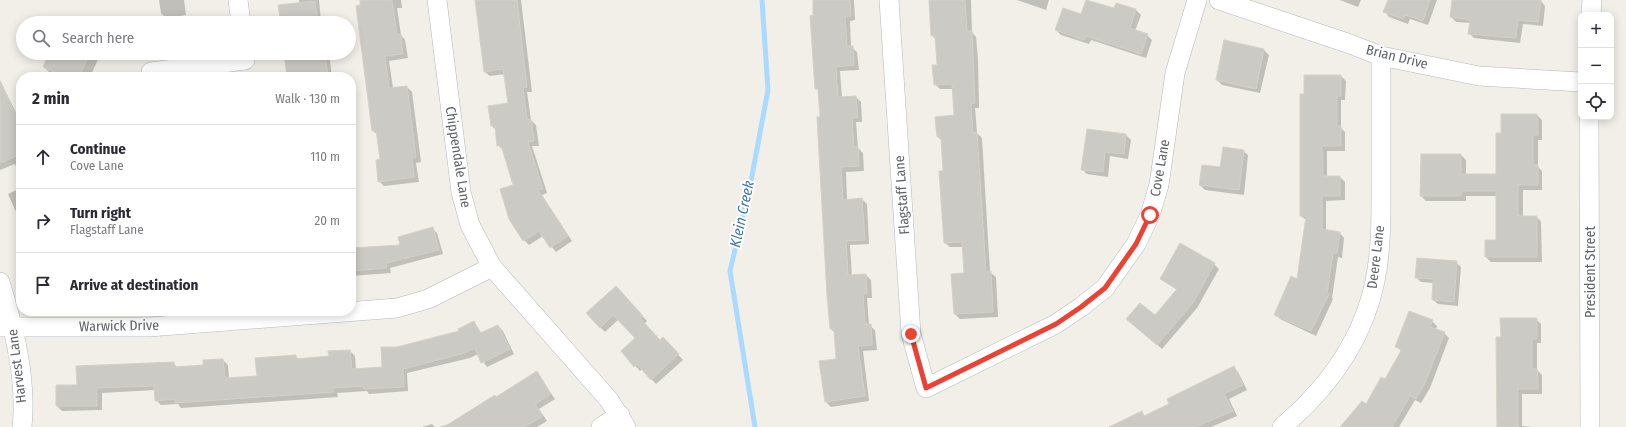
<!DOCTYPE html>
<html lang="en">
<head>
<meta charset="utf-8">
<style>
	body { margin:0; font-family:"Fira Sans Condensed",sans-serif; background:#f7f7f7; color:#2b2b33 }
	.controls { position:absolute; right:12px; top:12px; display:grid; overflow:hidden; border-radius:8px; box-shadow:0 2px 10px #0003 }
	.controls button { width:36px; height:36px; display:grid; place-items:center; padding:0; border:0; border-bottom:1px solid #e1e1e2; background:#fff; color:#2b2b33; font:20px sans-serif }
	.stop { position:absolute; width:12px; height:12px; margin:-9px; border:3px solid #ea4335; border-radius:50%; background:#fff }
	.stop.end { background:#ea4335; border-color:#fff; box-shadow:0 1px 4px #0008 }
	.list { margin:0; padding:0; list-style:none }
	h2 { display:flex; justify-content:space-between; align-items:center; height:52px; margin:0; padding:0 16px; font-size:17px }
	h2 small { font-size:13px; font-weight:400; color:#7c7c81 }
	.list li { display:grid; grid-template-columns:26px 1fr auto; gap:12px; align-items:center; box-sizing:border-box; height:64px; padding:0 16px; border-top:1px solid #e1e1e2 }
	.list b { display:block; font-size:15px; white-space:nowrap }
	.list p { margin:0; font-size:13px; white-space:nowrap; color:#7c7c81 }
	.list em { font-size:13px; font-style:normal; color:#7c7c81 }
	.icon { flex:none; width:22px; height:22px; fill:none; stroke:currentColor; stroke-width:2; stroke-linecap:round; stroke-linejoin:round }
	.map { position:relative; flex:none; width:1626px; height:427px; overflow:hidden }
	.search { position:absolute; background:#fff; box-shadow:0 2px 10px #0003; left:16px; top:16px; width:340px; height:44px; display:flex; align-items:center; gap:10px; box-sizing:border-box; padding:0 14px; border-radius:22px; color:#7c7c81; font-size:15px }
	.panel { position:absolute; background:#fff; box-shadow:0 2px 10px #0003; left:16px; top:72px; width:340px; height:244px; border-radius:16px }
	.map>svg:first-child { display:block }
</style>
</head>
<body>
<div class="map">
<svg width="1626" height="427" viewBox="0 0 1626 427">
	<rect width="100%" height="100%" fill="#f1efe8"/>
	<path fill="#0003" d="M159,0H184L186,15L166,18L161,13Z
		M299,0H319L321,20L324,23H282L299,4Z
		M361,0H401L402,8H397L401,35L405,40L408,58L389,61L393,88L407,87L412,92L421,162L416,163L419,182L384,186L379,181L381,160L378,135L373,131Z
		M481,0H521L532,92H527L531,120L536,125L539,146H532L547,193L542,195L572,241L556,252L543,236L529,245L524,240L514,186L503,150L498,145L496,130L492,126L509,104L505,74L490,76L485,72Z
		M814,0H854L855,20L850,21L851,47L857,52L859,70L840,71L842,98L856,97L861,102L862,122H856L858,148L863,153L864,171L846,172L847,200L862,199L867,204L869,244L850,245L852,276L866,275L871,280L872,298H867L869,325L875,330L877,350L863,351L869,401L831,407L826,402L837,360L835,333L831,329L821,118L820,92L816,88Z
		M929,0H971L972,32L976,37L978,59L979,108H975L977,133L982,138L990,272L996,277L998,317L960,319L955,314L965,274L963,247H950L945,243L944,172L942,141L938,137L955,116L953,89H940L935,84L938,66L936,40L932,35Z
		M1017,0H1049L1046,10Z
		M1087,0L1115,10L1116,4L1136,10L1141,15L1135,31L1147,35L1152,40L1146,58L1091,40L1089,44L1061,35L1056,30L1082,16Z
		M1340,0H1361L1358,7Z
		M1389,0H1437L1428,25L1410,19L1408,24L1389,17L1385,12Z
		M1453,0L1541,1L1545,6L1543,26L1523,24L1520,43L1474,38L1469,33L1470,23L1456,22L1451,17Z
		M1225,41L1264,50L1269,55L1260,93L1222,85L1217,80Z
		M50,53H101L90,77H60L49,72L44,67Z
		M290,53H329L332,77H290L288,75L285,56H290Z
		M1341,76L1346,81L1345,100H1341V128L1345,132V151H1327V177H1340L1345,182V200L1326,201V231L1340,233L1344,238L1342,258L1338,257L1332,298L1333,299L1316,336L1280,319L1275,314L1297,280L1306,220L1301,216L1305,95Z
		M0,80L21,123V177L15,164L0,170Z
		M1537,115L1542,120V140H1538V167L1542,171V190H1523V217H1537L1541,222L1542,262H1491L1486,257L1498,241V196H1466V201H1426L1421,196L1422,155H1461L1466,160V175H1497L1502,134Z
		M1126,135L1131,140L1128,159L1110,156L1108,177L1087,174L1082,169Z
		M1243,151L1248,155L1244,195L1205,190L1200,185Z
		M21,188V217L16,212L8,194Z
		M432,229L437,233L443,254L390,268L391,273L351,276V249L401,246Z
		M1456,262L1461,267L1458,306L1438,304L1433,300L1434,283L1421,282L1416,277Z
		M1214,264L1219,269L1197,308L1162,349L1132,323L1155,317L1177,290L1161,279Z
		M621,292L647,321L644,324L660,341L668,343L683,360L656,384L642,369L640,371L622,351L636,338L619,319L605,332L600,327Z
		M1536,319L1541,324V343H1537V370L1542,375V394H1522V426L1533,427H1497V338H1502Z
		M1432,321L1437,326L1436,330L1444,333L1449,338L1430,388L1421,403L1415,400L1399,427H1342L1366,405L1385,380L1402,352L1397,347Z
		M474,322L482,334L498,326L503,331L514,354L487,367L478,354L470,358L407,373L408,391L369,394L367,391L337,393L338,397L181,408L178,404L161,405L156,400L155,390L102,393V410L62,411L57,406V386H78L173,363L178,368L205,366L223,360L228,365L229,379L258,377L296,356L299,360L330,357L350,351L355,356L356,370L383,368L397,348L460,332Z
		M1233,367L1238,372L1247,390L1229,399L1237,416L1211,427H1111L1141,413L1145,416L1170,404Z
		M537,373L555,399L539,409L547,421L537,427H439L452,423Z
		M432,424L435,427H422Z"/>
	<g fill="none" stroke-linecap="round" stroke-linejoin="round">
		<path stroke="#aadaff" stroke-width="5" d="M755,427L730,271L751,181L768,90L762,0"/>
	</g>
	<path fill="#cccac5" stroke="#d6d1c6" d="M360,0H392L397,34H401L403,54L385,56L389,88L407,86L416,157L412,158L414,177L378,182L376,160L380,159L376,130L372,131L356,6L360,5Z
		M475,0H517L527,87L523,88L527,120L531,119L534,141L528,142L543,189L538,190L568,236L550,248L539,231L523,241L509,219L500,189L513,185L501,145L497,146L495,126H491L488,106L508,103L503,69L484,72Z
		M813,0H850L851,16H845L847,46H853L854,65L836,67L838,97L856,96L858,118H852L854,147H858L859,166L841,167L843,200L862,198L865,240L846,241L848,275L866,274L867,293L863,294L865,324H871L872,345L858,346L865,396L825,402L819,361L836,359L834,329H830L827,296L817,117H820L818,89H815L810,16L813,15Z
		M929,0H965L967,31H972L975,103L971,104L973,133L977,132L986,272L991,271L993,312L954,314L951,274L964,273L962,242L944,243L939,171H943L941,137H937L935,117L954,115L952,84L934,85L932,65H937L935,35L931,36Z
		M1086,0L1114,8L1116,3L1136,9L1130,28L1148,34L1141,54L1086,36L1084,40L1055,30L1063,8L1081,14Z
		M1388,0H1430L1423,21L1405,15L1403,19L1383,12Z
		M1452,0H1541L1538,22L1518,20L1516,38L1468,34L1470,20L1450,17Z
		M315,1L318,23H281L278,5Z
		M1224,40L1264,49L1256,89L1216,80Z
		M49,53H90L79,77H64L43,67Z
		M303,53H325L328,77H306L305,73L287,75L284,55Z
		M1304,75H1341V96H1337V126H1341V146H1322L1323,176H1340V196H1322V229L1340,232L1337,253H1333L1327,293L1329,294L1311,331L1274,315L1291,276L1297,279L1306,216H1300V94H1304Z
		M0,81L21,126V154L0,163Z
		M1501,114H1537L1538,135H1533V165H1538V185H1518V216H1537V257H1485V240H1496V191H1461V196H1420L1421,154H1461V174H1496V133H1501Z
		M1087,129L1126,134L1124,154L1105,152L1103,172L1081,170Z
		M1223,147L1244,150L1239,190L1199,185L1202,165L1220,167Z
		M433,227L439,250L386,263L387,268L351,271V248L400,245L398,237Z
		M1180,243L1215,263L1193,303L1157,345L1126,319L1140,303L1155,315L1177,289L1160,279Z
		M1417,258L1457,261L1454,302L1432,300L1433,279L1415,278Z
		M616,286L643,316L640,318L660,340L663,337L679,354L651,380L637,364L634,367L621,351L635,338L613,315L600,328L586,313Z
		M1409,311L1433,320L1430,327L1445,332L1425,383L1416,399L1410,396L1392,427H1340L1362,401L1366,404L1381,377L1385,379L1402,349L1395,347Z
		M1500,318H1537V339H1532V369H1537L1538,389H1518V427H1497L1496,337H1501Z
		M474,321L480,333L498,325L510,349L481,363L475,348L465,353L403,369L404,387L364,389L363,386L333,388V392L175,403V399L155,401L154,386L97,388V406H56V385H77L76,366L174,362V367L203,365V360L223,359L225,378L257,376L255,358L296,355V359L329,356L328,351L350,350L352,369L382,367L381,347H397L459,331L458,329Z
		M1234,366L1243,385L1224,394L1233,411L1195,427H1109L1142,411L1144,416L1169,404L1167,399Z
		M537,371L551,394L535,404L543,416L524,427H444L495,395L496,397Z"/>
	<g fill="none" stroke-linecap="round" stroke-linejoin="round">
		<g stroke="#b5b8bc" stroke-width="20">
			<path id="minor" d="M238,0L241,23
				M437,0L461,192L470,225L492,267L609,400L626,427
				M889,0L911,334L926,388L1056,324L1081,307L1105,288L1136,244L1150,215L1159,185L1175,73L1197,0
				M1219,0L1350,44L1381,56L1479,76L1581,82
				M1591,15L1592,0
				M151,72L245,60
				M1589,117L1590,427
				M0,282C14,329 27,378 22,427
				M0,327H149L397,308L428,299L492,267
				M601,427L620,415
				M1282,427C1327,389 1363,340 1375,281C1382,247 1381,210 1381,175C1381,135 1381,96 1381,56"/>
		</g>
		<use href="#minor" stroke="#fff" stroke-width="19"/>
	</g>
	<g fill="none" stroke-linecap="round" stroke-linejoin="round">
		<path stroke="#ea4335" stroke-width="5" d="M911,334L926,388L1056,324L1081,307L1105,288L1136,244L1150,215"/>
	</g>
	<g text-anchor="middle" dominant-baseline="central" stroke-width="4" stroke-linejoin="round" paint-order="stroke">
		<g font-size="14" fill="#5f6368" stroke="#fff">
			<text transform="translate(1397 57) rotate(14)">Brian Drive</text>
			<text transform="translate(458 157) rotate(81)">Chippendale Lane</text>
			<text transform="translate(1160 168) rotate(-80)">Cove Lane</text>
			<text transform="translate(902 195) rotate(-94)">Flagstaff Lane</text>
			<text transform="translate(1376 257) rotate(-83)">Deere Lane</text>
			<text transform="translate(1590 272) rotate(-90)">President Street</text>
			<text transform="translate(119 326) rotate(-1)">Warwick Drive</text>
			<text transform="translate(17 366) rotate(-97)">Harvest Lane</text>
		</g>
		<g font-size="15" font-style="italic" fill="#4174aa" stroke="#fff">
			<text transform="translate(742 214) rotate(-78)">Klein Creek</text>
		</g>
	</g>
</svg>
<div class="controls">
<button>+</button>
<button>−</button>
<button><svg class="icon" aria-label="locate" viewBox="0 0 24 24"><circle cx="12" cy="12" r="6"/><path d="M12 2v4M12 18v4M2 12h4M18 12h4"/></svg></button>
</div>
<div class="stop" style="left:1150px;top:215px"></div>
<div class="stop end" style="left:911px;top:334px"></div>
<div class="search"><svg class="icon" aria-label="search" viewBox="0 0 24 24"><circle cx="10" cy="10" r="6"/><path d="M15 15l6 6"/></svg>Search here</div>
<section class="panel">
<h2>2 min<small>Walk · 130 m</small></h2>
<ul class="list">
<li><svg class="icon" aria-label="ahead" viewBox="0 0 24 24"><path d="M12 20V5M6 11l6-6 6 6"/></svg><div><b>Continue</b><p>Cove Lane</p></div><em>110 m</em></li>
<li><svg class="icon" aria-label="right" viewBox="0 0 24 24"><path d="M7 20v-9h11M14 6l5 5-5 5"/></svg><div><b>Turn right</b><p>Flagstaff Lane</p></div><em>20 m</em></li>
<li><svg class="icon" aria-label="arrive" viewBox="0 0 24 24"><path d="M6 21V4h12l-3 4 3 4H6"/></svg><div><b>Arrive at destination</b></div></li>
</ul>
</section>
</div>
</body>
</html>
